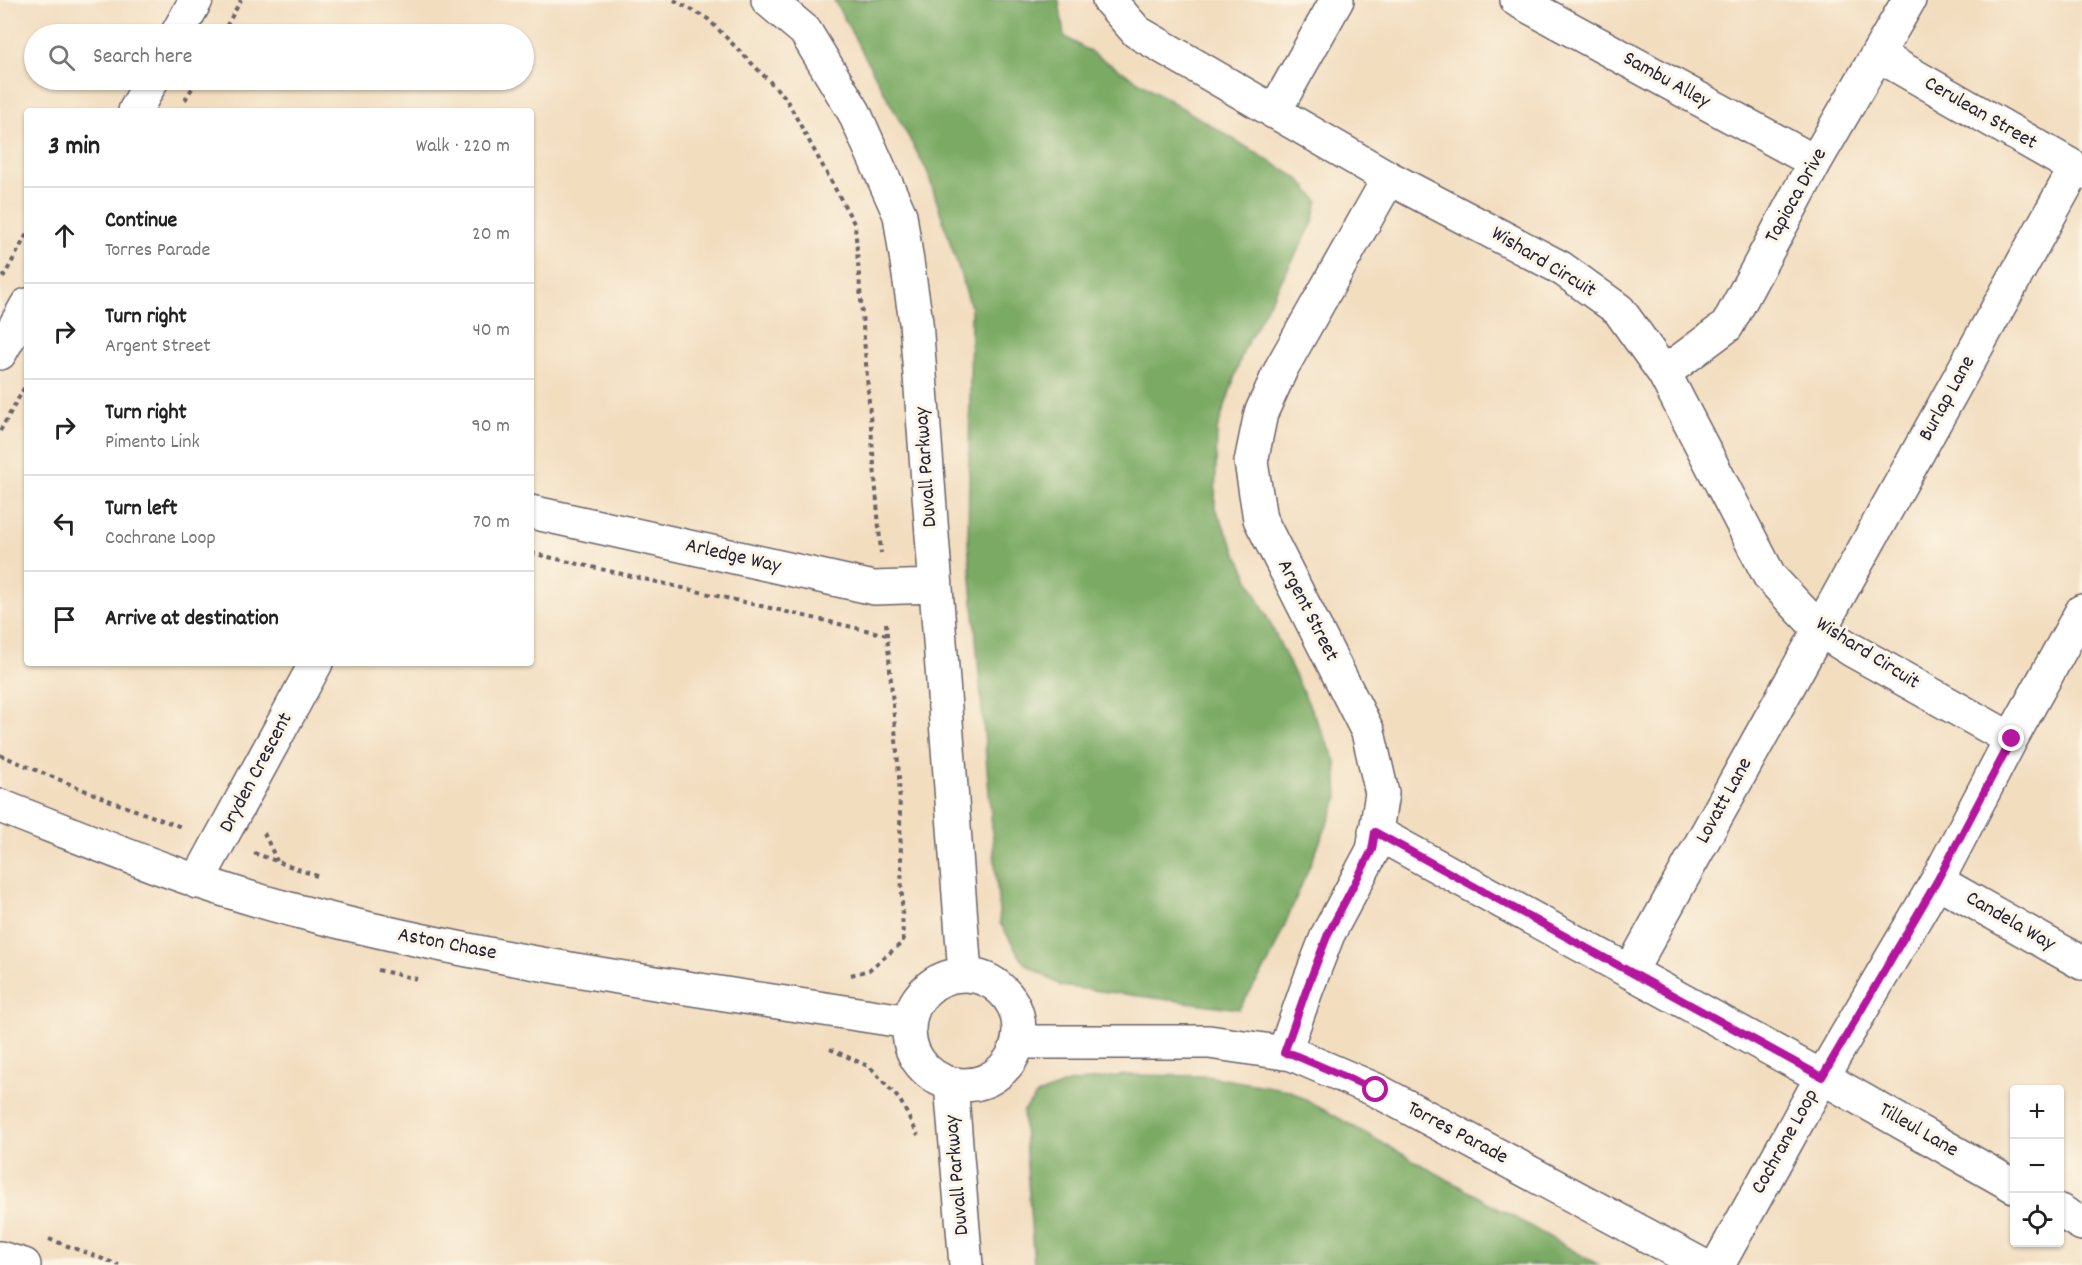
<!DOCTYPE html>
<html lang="en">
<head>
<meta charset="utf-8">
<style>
	body { margin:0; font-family:Dekko,sans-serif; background:#f2f2f2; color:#222 }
	.controls { position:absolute; right:18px; bottom:18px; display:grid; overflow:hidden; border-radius:6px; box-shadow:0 2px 4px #0004 }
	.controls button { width:54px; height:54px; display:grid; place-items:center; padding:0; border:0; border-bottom:2px solid #e0e0e0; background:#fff; color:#222; font:30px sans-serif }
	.stop { position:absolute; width:18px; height:18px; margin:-14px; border:4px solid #b5179e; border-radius:50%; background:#fff }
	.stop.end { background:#b5179e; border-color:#fff; box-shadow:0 2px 6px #0008 }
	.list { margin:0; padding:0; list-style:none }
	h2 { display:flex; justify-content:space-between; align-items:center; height:78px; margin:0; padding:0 24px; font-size:26px }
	h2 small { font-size:20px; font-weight:400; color:#767676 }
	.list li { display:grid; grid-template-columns:39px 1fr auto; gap:18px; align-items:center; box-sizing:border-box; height:96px; padding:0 24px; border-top:2px solid #e0e0e0 }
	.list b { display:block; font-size:22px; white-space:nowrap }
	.list p { margin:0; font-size:20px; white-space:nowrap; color:#767676 }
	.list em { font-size:20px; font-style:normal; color:#767676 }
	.icon { flex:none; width:33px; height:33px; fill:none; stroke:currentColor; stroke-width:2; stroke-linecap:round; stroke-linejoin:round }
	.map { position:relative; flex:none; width:2082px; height:1265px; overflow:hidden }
	.search { position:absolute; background:#fff; box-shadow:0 2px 4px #0004; left:24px; top:24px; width:510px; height:66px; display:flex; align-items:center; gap:15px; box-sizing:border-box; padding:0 21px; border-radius:33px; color:#767676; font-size:22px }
	.panel { position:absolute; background:#fff; box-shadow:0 2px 4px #0004; left:24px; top:108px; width:510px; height:558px; border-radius:6px }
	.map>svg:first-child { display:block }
</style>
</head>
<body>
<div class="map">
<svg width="2082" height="1265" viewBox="0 0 2082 1265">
	<rect width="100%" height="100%" fill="#fcf5e5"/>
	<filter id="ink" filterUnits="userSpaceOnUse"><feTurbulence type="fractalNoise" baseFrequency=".0167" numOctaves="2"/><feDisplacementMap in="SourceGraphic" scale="12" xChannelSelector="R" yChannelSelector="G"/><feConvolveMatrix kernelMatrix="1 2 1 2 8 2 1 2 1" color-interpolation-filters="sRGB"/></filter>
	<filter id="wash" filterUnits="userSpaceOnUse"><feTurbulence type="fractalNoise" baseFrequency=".008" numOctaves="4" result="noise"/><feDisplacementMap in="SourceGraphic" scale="24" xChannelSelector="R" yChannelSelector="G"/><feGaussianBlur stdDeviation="1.35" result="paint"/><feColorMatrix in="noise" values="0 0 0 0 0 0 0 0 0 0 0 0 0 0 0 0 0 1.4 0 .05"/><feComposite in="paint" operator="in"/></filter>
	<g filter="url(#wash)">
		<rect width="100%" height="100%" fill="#f2ddbf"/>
		<path fill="#7aaa64" stroke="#4e6650" stroke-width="1.5" d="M834,0H1059L1064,36L1299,179L1318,201L1313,223L1244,349L1217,430L1215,508L1336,761L1338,799L1269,962L1239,1009L1061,986L1024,963L1000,923L968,543L971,307L927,171Z
			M1126,1075L1206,1076L1289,1090L1599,1265H1034L1023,1112L1037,1095L1068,1083Z"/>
	</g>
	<g filter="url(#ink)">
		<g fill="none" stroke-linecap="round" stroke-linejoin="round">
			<g stroke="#6b6369" stroke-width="36">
				<path id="minor" d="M768,0L805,31L854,112L900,215L916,322L965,974
					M1109,0L1137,32L1389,178L1561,268L1619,310L1664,373L1770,577L1820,630L1852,650L2011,739
					M1517,0L1815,162
					M177,34L196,0
					M1878,55L2082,172
					M135,111L152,80
					M1274,112L1337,0
					M0,353L27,305
					M1664,373L1727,326L1815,162L1909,0
					M531,512L874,588L935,586
					M0,806C98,844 195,885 297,911C498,964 705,990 909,1022
					M1375,832L1822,1077L2014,1186
					M1937,881L2082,963
					M197,882L316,663
					M1630,972L2075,169
					M909 1030a55 55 0 1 1 110 0a55 55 0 1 1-110 0Z
					M1019,1042H1209L1292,1054L1376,1090L1702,1265
					M1284,1053L1307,988L1328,934L1373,850L1382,793L1368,732L1260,519L1251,462L1261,413L1282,367L1389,178
					M951,1084L966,1265
					M2060,1211L2082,1224
					M0,1258L24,1265
					M1718,1265L1822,1077L1937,881L2011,739L2082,611"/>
			</g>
			<path stroke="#6b6369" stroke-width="4" stroke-dasharray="4.5 4.5" stroke-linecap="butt" d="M674,0L708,19L785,97L855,225L881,553
				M222,34L241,0
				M185,100L197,80
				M3,278L27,234
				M0,431L27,383
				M531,553L887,635
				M0,755L113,802L184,828
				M264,833L277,861
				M254,853L317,876
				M378,970L417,979
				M851,975L869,970L903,942L899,775L886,623
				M830,1049L870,1067L900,1100L918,1135
				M49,1239L119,1265"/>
			<use href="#minor" stroke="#fff" stroke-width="33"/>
		</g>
	</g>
	<g fill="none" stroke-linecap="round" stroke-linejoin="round" filter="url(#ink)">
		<path stroke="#b5179e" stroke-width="8" d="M1376,1090L1292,1054L1284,1053L1307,988L1328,934L1372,850L1375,832L1822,1077L1937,881L2012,739"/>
	</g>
	<g text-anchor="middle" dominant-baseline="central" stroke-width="6" stroke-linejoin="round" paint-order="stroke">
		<g font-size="21" fill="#22223b" stroke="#fcf5e5">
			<text transform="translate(1666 81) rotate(29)">Sambu Alley</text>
			<text transform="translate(1980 114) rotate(30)">Cerulean Street</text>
			<text transform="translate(1797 196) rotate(-61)">Tapioca Drive</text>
			<text transform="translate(1543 263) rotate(31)">Wishard Circuit</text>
			<text transform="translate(1948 399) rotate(-61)">Burlap Lane</text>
			<text transform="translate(927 467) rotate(-94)">Duvall Parkway</text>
			<text transform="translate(733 557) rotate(13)">Arledge Way</text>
			<text transform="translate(1307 611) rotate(63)">Argent Street</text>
			<text transform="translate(1867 654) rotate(32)">Wishard Circuit</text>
			<text transform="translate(257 773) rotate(-62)">Dryden Crescent</text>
			<text transform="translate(1725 801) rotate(-61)">Lovatt Lane</text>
			<text transform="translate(2010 922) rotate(30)">Candela Way</text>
			<text transform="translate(447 945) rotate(11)">Aston Chase</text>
			<text transform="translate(1918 1131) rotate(30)">Tilleul Lane</text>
			<text transform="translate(1457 1134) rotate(28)">Torres Parade</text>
			<text transform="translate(1786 1142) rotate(-61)">Cochrane Loop</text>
			<text transform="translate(958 1175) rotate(-95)">Duvall Parkway</text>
		</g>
	</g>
</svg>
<div class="controls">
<button>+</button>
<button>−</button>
<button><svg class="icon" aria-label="locate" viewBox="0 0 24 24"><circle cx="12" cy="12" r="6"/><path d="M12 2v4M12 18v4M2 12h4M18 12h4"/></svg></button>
</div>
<div class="stop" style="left:1376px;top:1090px"></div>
<div class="stop end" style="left:2012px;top:739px"></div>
<div class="search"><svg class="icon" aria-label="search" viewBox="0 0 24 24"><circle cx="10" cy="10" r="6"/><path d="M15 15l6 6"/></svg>Search here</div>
<section class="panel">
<h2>3 min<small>Walk · 220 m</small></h2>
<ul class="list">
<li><svg class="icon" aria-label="ahead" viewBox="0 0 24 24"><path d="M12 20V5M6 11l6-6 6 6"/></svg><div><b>Continue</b><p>Torres Parade</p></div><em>20 m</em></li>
<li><svg class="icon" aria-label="right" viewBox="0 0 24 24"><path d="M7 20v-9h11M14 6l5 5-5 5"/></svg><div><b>Turn right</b><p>Argent Street</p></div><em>40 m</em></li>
<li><svg class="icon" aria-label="right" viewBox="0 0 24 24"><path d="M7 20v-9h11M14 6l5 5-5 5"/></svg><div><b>Turn right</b><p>Pimento Link</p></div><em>90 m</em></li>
<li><svg class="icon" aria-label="left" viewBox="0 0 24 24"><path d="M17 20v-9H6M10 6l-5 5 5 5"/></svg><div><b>Turn left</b><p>Cochrane Loop</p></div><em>70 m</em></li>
<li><svg class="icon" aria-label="arrive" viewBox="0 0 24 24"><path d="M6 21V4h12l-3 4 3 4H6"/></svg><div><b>Arrive at destination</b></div></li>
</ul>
</section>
</div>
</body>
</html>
